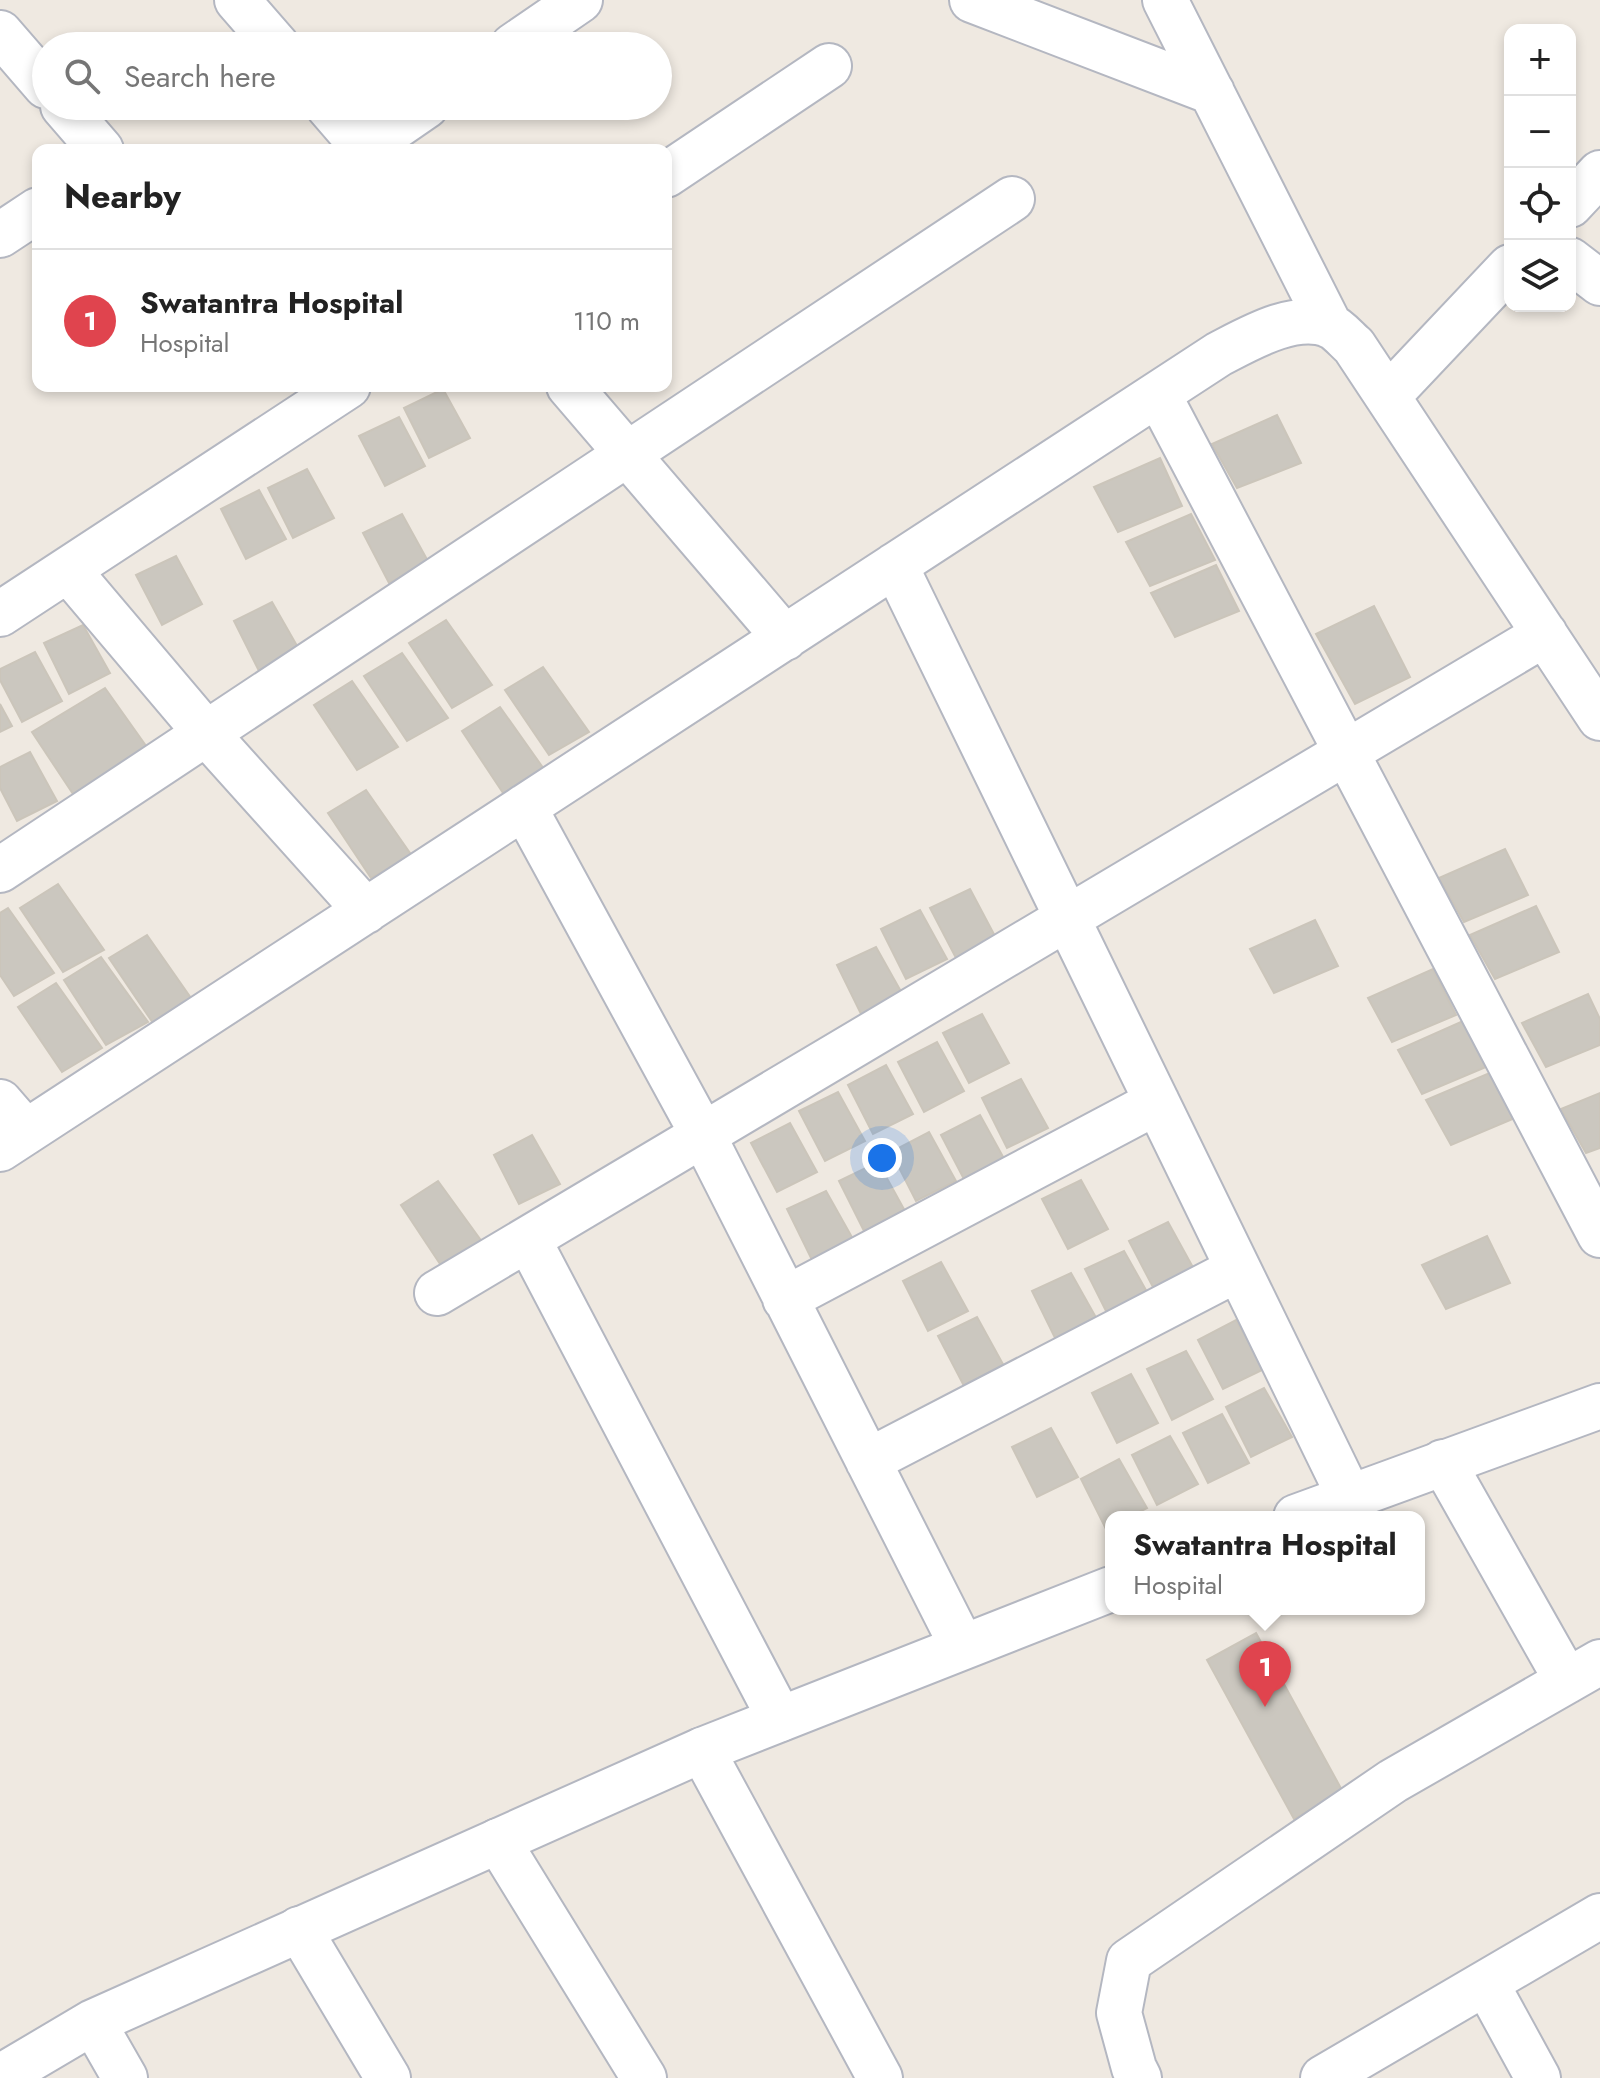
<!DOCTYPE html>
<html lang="en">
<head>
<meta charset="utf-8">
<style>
	body { margin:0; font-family:Jost,sans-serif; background:#f6f6f6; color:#222 }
	.controls { position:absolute; right:24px; top:24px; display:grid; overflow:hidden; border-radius:16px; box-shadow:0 4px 12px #0003 }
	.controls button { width:72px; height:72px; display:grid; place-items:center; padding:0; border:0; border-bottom:2px solid #e0e0e0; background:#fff; color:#222; font:40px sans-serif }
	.you { position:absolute; left:882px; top:1158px; width:28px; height:28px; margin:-20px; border:6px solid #fff; border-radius:50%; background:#1a73e8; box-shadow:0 0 0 12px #1a73e833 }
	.badge { display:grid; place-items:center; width:52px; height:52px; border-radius:50%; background:#111827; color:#fff; font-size:26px; font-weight:700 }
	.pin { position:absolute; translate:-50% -66px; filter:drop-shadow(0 2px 4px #0008) }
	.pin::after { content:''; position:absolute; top:42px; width:28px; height:24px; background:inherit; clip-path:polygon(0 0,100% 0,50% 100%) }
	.popup { position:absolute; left:1105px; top:1511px; width:320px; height:104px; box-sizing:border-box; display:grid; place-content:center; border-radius:16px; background:#fff; filter:drop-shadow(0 2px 6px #0005); font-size:26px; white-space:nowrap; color:#767676 }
	.popup b { font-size:30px; color:#222 }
	.popup::after { content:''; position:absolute; left:50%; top:100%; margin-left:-16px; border:16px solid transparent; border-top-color:#fff }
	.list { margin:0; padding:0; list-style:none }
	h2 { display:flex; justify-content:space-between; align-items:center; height:104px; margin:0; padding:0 32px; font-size:34px }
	h2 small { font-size:26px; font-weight:400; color:#767676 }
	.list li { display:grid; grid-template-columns:52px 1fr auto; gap:24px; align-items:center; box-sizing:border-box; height:144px; padding:0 32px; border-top:2px solid #e0e0e0 }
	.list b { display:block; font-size:30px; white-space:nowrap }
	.list p { margin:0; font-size:26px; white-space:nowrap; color:#767676 }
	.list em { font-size:26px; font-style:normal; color:#767676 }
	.icon { flex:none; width:44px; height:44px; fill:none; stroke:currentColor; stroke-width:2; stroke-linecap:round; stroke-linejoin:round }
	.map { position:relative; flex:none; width:1600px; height:2078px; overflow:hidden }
	.search { position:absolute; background:#fff; box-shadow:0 4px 12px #0003; left:32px; top:32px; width:640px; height:88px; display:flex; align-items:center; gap:20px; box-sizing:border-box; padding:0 28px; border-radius:44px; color:#767676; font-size:30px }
	.panel { position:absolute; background:#fff; box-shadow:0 4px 12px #0003; left:32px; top:144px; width:640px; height:248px; border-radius:16px }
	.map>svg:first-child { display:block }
</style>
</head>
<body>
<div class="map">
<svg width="1600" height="2078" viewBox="0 0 1600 2078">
	<rect width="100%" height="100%" fill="#efe9e1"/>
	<path fill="#cbc7bf" stroke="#cbc5ba" stroke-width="2" d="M443,389L470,438L429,458L404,408Z
		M1277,415L1301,463L1237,488L1212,444Z
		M399,417L425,466L385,486L359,436Z
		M1160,458L1182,506L1118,532L1094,487Z
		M307,469L334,518L293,538L268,488Z
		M259,490L286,539L246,559L221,509Z
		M402,514L429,563L389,583L363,533Z
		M1191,514L1215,560L1150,586L1126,542Z
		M176,556L202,604L162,625L136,575Z
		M1216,565L1239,611L1175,637L1151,593Z
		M272,602L300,651L259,671L234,621Z
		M1374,606L1410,677L1355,704L1316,634Z
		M446,620L492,685L452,708L409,643Z
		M83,625L110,673L69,694L44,643Z
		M35,652L62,701L22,722L0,680V669Z
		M402,653L448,718L407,741L364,676Z
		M543,667L589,732L549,755L505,690Z
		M352,681L398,747L357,770L314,705Z
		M105,688L151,753L73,794L32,732Z
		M0,704L12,726L0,732Z
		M500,707L546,772L505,796L462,731Z
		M30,752L57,801L17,821L0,788V767Z
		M366,790L412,856L371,878L328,813Z
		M1505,849L1528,895L1464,922L1439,878Z
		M58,884L104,950L63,972L20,908Z
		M970,889L996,938L956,958L930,908Z
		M1536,906L1559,952L1495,979L1470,935Z
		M8,908L54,973L14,996L0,975V913Z
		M920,910L947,959L906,979L881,929Z
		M1315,920L1338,966L1274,993L1250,949Z
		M147,935L193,1001L153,1023L109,958Z
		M876,947L903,995L862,1016L837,965Z
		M101,957L148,1022L106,1045L64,980Z
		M1433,969L1456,1015L1392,1042L1368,998Z
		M56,983L102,1048L62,1072L18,1007Z
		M1588,994L1600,1019V1045L1546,1067L1522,1023Z
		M982,1014L1009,1063L969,1083L943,1033Z
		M1463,1021L1486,1067L1422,1094L1398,1050Z
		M937,1042L964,1091L924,1112L898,1062Z
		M886,1065L913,1114L873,1134L848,1085Z
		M1492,1072L1515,1118L1451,1145L1426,1100Z
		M1021,1079L1048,1128L1007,1148L982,1098Z
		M838,1092L865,1141L825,1161L799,1111Z
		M1600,1093V1148L1586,1153L1561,1109Z
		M980,1115L1007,1164L967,1185L941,1135Z
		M790,1123L817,1172L777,1192L751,1143Z
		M929,1132L956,1181L916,1201L891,1152Z
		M532,1135L560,1184L519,1204L494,1155Z
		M878,1162L905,1211L864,1231L839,1181Z
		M1081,1180L1108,1229L1068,1249L1042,1199Z
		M438,1181L485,1246L444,1270L401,1205Z
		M826,1191L853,1239L812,1260L787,1209Z
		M1168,1222L1195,1271L1155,1291L1129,1241Z
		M1487,1236L1510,1283L1446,1309L1422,1265Z
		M1124,1251L1151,1299L1110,1319L1085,1269Z
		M941,1262L968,1311L928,1331L903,1281Z
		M1071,1273L1098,1321L1057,1342L1032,1291Z
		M977,1317L1004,1366L964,1386L938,1336Z
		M1236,1320L1264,1369L1223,1389L1198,1340Z
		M1186,1351L1213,1399L1172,1420L1147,1369Z
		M1131,1374L1158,1423L1117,1443L1092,1393Z
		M1264,1388L1292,1437L1251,1457L1226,1407Z
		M1222,1414L1249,1463L1208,1483L1183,1433Z
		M1051,1428L1078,1477L1037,1497L1012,1447Z
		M1170,1436L1198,1484L1157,1505L1132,1455Z
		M1119,1459L1147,1508L1129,1517H1111V1526L1106,1529L1081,1479Z
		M1256,1633L1343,1792L1294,1819L1207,1660Z"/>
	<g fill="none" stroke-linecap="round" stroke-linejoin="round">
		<g stroke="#b4b7c1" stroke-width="48">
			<path id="street" d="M237,0L277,46
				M972,0L1212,92
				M1165,0L1330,326
				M0,33L46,86
				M513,46L580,0
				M63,106L101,150
				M328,106L366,150
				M365,148L426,106
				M666,175L829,66
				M1570,205L1600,173
				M0,235L38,210
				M1570,260L1600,283
				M569,386L785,638
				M1158,394L1600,1235
				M1388,396L1510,267
				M895,565L1349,1496
				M68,570L206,733L366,911
				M0,614L348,386
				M524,807L703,1135L962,1646
				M0,870L1012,199
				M0,1102L26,1132
				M0,1149L1219,354C1250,338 1294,312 1329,325C1338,329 1347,340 1354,346L1600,718
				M528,1239L780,1719
				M437,1293L1545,634
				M785,1299L1157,1102
				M868,1461L1238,1269
				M1443,1462L1567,1681
				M702,1750L880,2078
				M498,1841L644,2078
				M299,1929L388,2078
				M1486,1983L1538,2078
				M1139,2078L1134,2068L1119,2013L1129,1961L1393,1781L1600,1662
				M1323,2078L1600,1916"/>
		</g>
		<g stroke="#b4b7c1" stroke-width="48">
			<path id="secondary" d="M1296,1517L1600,1406
				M93,2022L125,2078
				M0,2077L93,2022L702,1750L1111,1589"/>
		</g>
		<use href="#street" stroke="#fff" stroke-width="44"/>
		<use href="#secondary" stroke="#fff" stroke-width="44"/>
	</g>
</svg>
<div class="controls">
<button>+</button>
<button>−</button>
<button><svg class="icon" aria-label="locate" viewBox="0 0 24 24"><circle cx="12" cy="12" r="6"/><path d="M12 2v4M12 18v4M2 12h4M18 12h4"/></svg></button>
<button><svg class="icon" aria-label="layers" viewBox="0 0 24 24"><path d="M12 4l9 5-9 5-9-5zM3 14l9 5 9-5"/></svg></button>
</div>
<div class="you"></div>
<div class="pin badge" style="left:1265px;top:1707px;background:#e0444e">1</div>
<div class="popup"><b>Swatantra Hospital</b>Hospital</div>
<div class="search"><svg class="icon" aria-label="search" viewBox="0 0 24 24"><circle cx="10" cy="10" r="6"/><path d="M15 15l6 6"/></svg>Search here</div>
<section class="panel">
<h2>Nearby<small></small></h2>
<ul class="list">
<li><span class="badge" style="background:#e0444e">1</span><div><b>Swatantra Hospital</b><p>Hospital</p></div><em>110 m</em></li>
</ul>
</section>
</div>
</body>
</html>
